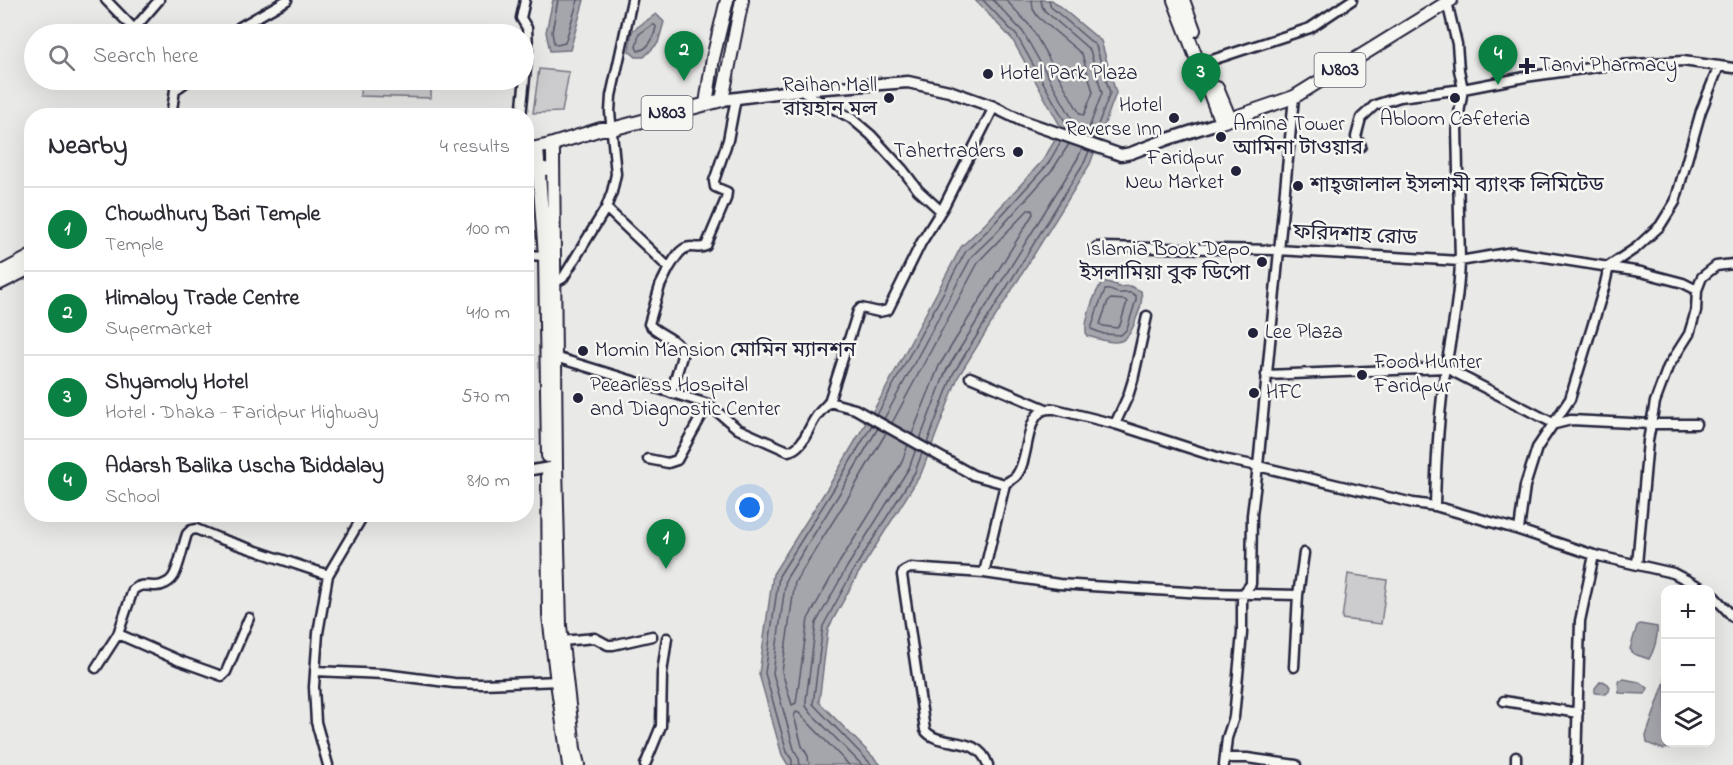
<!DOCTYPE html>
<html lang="en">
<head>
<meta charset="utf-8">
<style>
	body { margin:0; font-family:"Indie Flower","Noto Sans Bengali",sans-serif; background:#f2f2f3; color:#2b2b33 }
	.controls { position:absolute; right:18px; bottom:18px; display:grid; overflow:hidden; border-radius:12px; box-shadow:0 6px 24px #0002 }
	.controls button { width:54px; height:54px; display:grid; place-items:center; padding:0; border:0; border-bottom:2px solid #e1e1e2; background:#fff; color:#2b2b33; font:30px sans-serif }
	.you { position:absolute; left:750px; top:508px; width:21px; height:21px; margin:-15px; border:4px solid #fff; border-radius:50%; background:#1a73e8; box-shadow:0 0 0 9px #1a73e833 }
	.badge { display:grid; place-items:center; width:39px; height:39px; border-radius:50%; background:#0b8043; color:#fff; font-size:20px; font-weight:700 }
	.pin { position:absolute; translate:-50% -50px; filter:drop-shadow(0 2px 3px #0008) }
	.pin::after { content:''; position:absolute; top:32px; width:21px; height:18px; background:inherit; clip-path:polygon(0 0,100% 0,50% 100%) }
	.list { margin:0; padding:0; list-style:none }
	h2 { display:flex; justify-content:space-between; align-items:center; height:78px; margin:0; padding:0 24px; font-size:26px }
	h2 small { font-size:20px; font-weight:400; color:#7c7c81 }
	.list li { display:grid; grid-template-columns:39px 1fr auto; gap:18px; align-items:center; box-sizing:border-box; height:84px; padding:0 24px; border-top:2px solid #e1e1e2 }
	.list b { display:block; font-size:22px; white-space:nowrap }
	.list p { margin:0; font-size:20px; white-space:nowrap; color:#7c7c81 }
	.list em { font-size:20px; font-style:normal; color:#7c7c81 }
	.icon { flex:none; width:33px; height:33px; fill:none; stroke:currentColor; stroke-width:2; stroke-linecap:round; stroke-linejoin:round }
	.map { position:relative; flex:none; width:1733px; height:765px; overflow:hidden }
	.search { position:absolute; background:#fff; box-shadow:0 6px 24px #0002; left:24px; top:24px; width:510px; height:66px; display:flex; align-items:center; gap:15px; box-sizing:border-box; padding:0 21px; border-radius:33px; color:#7c7c81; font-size:22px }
	.panel { position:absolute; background:#fff; box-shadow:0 6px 24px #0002; left:24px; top:108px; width:510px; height:414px; border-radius:24px }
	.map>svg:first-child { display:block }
</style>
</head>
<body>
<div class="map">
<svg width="1733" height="765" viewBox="0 0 1733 765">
	<rect width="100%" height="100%" fill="#e9e9e7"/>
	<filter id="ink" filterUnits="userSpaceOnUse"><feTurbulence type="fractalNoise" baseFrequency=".0167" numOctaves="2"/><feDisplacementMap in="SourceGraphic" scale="12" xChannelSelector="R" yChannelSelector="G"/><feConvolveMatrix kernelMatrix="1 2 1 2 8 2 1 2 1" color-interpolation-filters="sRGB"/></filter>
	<g filter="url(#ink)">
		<path fill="#ccccce" stroke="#777784" stroke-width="1.5" d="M362,31L433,33V34H362Z
			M539,69L569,72L562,112L533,113Z
			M361,80H431V98L360,96Z
			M1348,574L1387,580L1381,624L1342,619Z"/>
		<path fill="#a5a5ac" stroke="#71717f" stroke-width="1.5" d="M553,0H584L570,50L550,51L546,32Z
			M975,0H1052L1101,41L1116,93L1090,164L958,377L921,474L858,574L828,629L819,702L881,765H788L782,755L759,674L773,574L830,484L883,394L961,247L985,224L1043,160L1062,129L1012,39Z
			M656,14L664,22L658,43L644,57H636L629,51L632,31Z
			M1103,281L1117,285L1118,287L1130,286L1141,291C1143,301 1140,309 1136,319C1126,350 1114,343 1087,336C1082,324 1095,292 1103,281Z
			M1640,624L1657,627C1658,637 1654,651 1649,659L1634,654L1630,649L1637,626Z
			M1665,671L1666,742L1673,743L1670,748L1662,749L1647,743L1646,736L1665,681Z
			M1624,679L1639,682L1648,688L1645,694L1619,693L1618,681Z
			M1603,681L1608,684L1610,687L1609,691L1606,694L1595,693V688L1600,682Z"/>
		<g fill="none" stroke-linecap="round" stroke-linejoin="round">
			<path stroke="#565668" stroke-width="1.5" d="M558,0L552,32L554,43L557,45L565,43L578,0
				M983,0L1017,36L1067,125L1068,129
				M993,0L1023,32L1074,122L1075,132
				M1006,0L1031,27L1080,114L1084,115L1093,92L1082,54L1038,17L1033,9L1032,0
				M1041,0L1042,6L1045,11L1090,50L1102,93L1086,136
				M1049,0L1051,7L1096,46L1110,93L1093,138
				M652,25H655L656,27C654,37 649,49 638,51L636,47L639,34Z
				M1105,290C1111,289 1113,292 1118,293C1127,294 1127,290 1136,296V300L1127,329L1121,335L1104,334L1091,329L1098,307Z
				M1111,299L1125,300L1127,302L1120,325L1117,328L1103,326L1100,324L1108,301Z
				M877,415L966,251L989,229L1048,164L1061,141
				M884,419L972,256L995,234L1053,169L1069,144
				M892,423L979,261L1028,210H1032L1033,214L939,366L912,434
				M886,433L849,496L795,582L782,672L792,705L796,703L808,619L839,563L901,464L908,445
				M920,439L946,371L1078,158L1082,149
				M927,443L953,374L1085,161L1089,151
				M792,765V760L787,752L765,673L779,576L835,487L872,425
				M800,765L799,759L794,749L773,673L786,579L841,491L878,428
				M809,765L808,756L802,746L794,716L796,712L799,713L849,765
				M862,765L810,712L806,706V700L816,623L847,567L909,468L916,449
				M872,765L813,704L823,626L853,571L915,472L922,453"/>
			<g stroke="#22223b" stroke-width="13">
				<path id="minor" d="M106,0L139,34
					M632,0L611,96L610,112L616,174L612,192L606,208L669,268L660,286L649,324C659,336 681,338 682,356L671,393
					M134,29L159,0
					M232,34L240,27L287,0
					M1206,62L1310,28L1352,0
					M175,90L189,80
					M799,90L851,118L871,135L903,170L918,190L941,211
					M1294,97L1258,466L1413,503L1435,506L1519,530L1594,555L1673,573L1706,590
					M171,116L175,90L174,80
					M521,116L528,48L527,28L521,18L525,0
					M1361,146L1356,137L1361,118L1375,105L1400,97L1463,89L1525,77L1604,66L1683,61L1733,68
					M1097,247L1278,250L1460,261L1513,252L1641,272L1683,283L1697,290
					M526,255L545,256
					M669,268C675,259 680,247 691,247C697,247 700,249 706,246L726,199L727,192L715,187L714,181L728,140L736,98
					M554,283L563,278L606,208
					M550,357H555L708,404L738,429L788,451C803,449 808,428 816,417C819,412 825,407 829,402L855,409L973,475L1005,484
					M1266,375L1446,368L1555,424L1571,420L1651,424H1696
					M970,377L1046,409
					M829,402L858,311L861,308L879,312L888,310L921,243L944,206L994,107
					M1115,424L1128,396L1133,380L1147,316
					M648,459L668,463L677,460L708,404
					M526,471L556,466
					M1435,506C1436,460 1439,412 1446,367C1452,332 1459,296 1460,261L1457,126L1463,89L1459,70L1457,44L1447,2
					M1519,530L1525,486L1537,448L1570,399L1604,288L1609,266L1636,248L1660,226L1675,202L1701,111L1719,66
					M1637,565L1648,441L1655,402L1668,367L1689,334L1696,311L1697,290L1702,277L1716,266L1733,264
					M984,573L1005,484C1008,481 1014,479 1016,476C1029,461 1025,421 1042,411C1046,408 1050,409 1055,409L1115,424L1223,459L1258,466L1252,515L1251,584L1243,594L1242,600V633L1234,717L1227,738L1224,765
					M1710,592L1733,617
					M118,634L180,661L222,676L226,672L249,618
					M562,641L595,638L608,645H613L652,636
					M1294,667L1298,595L1304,553
					M96,668L118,634L133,590C141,583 147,586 156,586C162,586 170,582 173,577C179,568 183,545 187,534L191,530L196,529L218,538L328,575
					M315,671L384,674L454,683L482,684L560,681
					M1504,701L1578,713
					M1226,758H1247L1296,765
					M328,765L316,722L314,687L318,633L328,575L364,514
					M645,765L661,726L662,673L667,638
					M988,765C978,733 938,749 925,730L902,575L904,571L910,568L984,573L1059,584L1203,593L1298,595
					M1516,765V757
					M1576,765L1580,621L1594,555"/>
			</g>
			<g stroke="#22223b" stroke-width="15">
				<path id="major" d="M722,100L799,90L908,82L949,91L994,107L1023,121L1121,155L1131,153L1168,139L1221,122"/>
			</g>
			<g stroke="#22223b" stroke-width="16">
				<path id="highway" d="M1174,0L1221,122L1294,97L1451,0
					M1183,0L1194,30
					M1217,88L1230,119
					M706,104L713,58L727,0
					M550,145L553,152L556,466L560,626L574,749L578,765
					M537,148L545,256L548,456
					M526,150L550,145L601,129H612L722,100L742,0
					M526,163L540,169H545
					M0,273L32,256
					M0,283L32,267
					M548,474L549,616L557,682L569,765"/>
			</g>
			<use href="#minor" stroke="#f6f6f2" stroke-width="8"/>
			<use href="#major" stroke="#f6f6f2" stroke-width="10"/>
			<use href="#highway" stroke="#f6f6f2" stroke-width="12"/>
		</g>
	</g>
	<g fill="#22223b" stroke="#f6f6f2" stroke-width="2">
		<path d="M1524 57h6v6h6v6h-6v6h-6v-6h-6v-6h6z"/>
		<circle cx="988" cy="74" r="6"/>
		<circle cx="889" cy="98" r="6"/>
		<circle cx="1455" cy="98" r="6"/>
		<circle cx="1174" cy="118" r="6"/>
		<circle cx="1221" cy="137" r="6"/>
		<circle cx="1018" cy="152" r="6"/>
		<circle cx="1236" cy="171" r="6"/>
		<circle cx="1298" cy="186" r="6"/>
		<circle cx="1262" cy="262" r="6"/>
		<circle cx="1253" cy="333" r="6"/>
		<circle cx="583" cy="351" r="6"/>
		<circle cx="1362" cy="375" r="6"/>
		<circle cx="1254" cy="393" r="6"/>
		<circle cx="578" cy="398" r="6"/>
	</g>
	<g text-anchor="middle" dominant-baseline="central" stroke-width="5" stroke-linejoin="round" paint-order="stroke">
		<g fill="#f6f6f2" stroke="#626272" stroke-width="1.5">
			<rect x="1314.5" y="53" width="51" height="34" rx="4.5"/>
			<rect x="641.5" y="96" width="51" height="34" rx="4.5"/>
		</g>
		<g font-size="20" font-weight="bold" fill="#22223b">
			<text x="1340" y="70">N803</text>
			<text x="667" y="113">N803</text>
		</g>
		<g font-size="21" fill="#22223b" stroke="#f6f6f2" text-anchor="start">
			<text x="1539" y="66">Tanvi Pharmacy</text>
			<text x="1000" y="74">Hotel Park Plaza</text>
			<text x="877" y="86" text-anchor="end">Raihan Mall<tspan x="877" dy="24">রায়হান মল</tspan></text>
			<text x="1162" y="106" text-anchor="end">Hotel<tspan x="1162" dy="24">Reverse Inn</tspan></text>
			<text x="1455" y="120" text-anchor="middle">Abloom Cafeteria</text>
			<text x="1233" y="125">Amina Tower<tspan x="1233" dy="24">আমিনা টাওয়ার</tspan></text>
			<text x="1006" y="152" text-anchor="end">Tahertraders</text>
			<text x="1224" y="159" text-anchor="end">Faridpur<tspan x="1224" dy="24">New Market</tspan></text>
			<text x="1310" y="186">শাহ্জালাল ইসলামী ব্যাংক লিমিটেড</text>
			<text x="1250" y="250" text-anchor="end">Islamia Book Depo<tspan x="1250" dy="24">ইসলামিয়া বুক ডিপো</tspan></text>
			<text x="1265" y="333">Lee Plaza</text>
			<text x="595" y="351">Momin Mansion মোমিন ম্যানশন</text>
			<text x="1374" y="363">Food Hunter<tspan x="1374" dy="24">Faridpur</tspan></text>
			<text x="590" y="386">Peearless Hospital<tspan x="590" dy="24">and Diagnostic Center</tspan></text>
			<text x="1266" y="393">HFC</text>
		</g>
		<g font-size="21" fill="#22223b" stroke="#f6f6f2">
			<text transform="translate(1355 236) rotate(3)">ফরিদশাহ রোড</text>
		</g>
	</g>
</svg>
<div class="controls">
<button>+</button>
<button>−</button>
<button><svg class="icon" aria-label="layers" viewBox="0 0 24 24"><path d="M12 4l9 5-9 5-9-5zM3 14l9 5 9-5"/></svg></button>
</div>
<div class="you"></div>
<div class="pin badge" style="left:666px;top:569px">1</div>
<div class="pin badge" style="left:684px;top:81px">2</div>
<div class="pin badge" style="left:1201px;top:103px">3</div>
<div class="pin badge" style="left:1498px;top:85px">4</div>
<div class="search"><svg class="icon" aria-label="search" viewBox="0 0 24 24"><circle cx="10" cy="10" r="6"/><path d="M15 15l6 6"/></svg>Search here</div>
<section class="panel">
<h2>Nearby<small>4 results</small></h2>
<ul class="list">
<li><span class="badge">1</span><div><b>Chowdhury Bari Temple</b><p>Temple</p></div><em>100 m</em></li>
<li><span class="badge">2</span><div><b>Himaloy Trade Centre</b><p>Supermarket</p></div><em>410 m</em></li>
<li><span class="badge">3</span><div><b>Shyamoly Hotel</b><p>Hotel · Dhaka - Faridpur Highway</p></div><em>570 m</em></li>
<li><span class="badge">4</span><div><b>Adarsh Balika Uscha Biddalay</b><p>School</p></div><em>810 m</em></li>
</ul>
</section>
</div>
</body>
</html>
